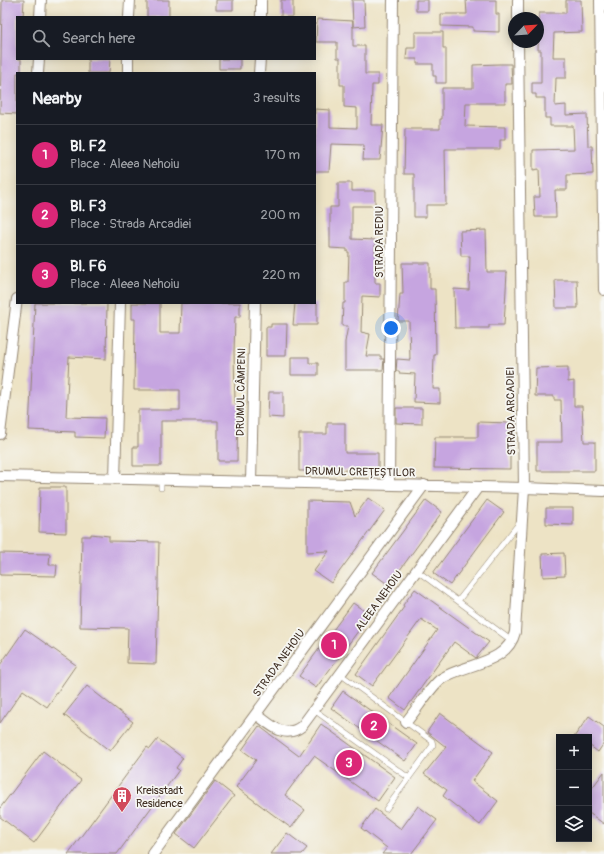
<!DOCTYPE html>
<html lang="en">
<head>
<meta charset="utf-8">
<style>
	body { margin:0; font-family:Pangolin,sans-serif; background:#20242c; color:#f1f3f6 }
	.controls { position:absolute; right:12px; bottom:12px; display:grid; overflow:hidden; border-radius:0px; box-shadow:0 2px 10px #0003 }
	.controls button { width:36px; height:36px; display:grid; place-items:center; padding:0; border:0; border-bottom:1px solid #363941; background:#171b24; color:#f1f3f6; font:20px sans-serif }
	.compass { position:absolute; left:508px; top:12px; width:36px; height:36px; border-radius:50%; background:#171b24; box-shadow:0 2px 10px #0003; rotate:65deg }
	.you { position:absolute; left:391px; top:328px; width:14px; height:14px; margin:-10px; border:3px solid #fff; border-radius:50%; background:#1a73e8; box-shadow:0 0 0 6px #1a73e833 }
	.badge { display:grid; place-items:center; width:26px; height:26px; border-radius:50%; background:#db2777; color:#fff; font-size:13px; font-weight:700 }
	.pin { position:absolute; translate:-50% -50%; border:2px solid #fff; box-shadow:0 1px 4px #0006 }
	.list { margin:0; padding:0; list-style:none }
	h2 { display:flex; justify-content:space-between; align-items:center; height:52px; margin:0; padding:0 16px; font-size:17px }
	h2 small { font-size:13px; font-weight:400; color:#9ea1a6 }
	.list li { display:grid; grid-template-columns:26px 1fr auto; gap:12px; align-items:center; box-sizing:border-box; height:60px; padding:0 16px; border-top:1px solid #363941 }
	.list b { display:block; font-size:15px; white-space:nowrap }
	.list p { margin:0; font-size:13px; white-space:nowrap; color:#9ea1a6 }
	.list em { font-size:13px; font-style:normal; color:#9ea1a6 }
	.icon { flex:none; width:22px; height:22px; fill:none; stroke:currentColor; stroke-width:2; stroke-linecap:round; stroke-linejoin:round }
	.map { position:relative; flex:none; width:604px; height:854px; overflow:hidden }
	.search { position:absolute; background:#171b24; box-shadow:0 2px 10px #0003; left:16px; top:16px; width:300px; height:44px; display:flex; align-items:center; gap:10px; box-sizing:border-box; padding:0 14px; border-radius:0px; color:#9ea1a6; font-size:15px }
	.panel { position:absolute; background:#171b24; box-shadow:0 2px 10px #0003; left:16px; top:72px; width:300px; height:232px; border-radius:0px }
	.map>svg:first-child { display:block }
</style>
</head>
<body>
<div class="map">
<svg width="604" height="854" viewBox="0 0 604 854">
	<rect width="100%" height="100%" fill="#f6f6f2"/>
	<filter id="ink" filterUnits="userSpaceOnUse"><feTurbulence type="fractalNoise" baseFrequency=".025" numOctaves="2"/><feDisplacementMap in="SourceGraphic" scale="8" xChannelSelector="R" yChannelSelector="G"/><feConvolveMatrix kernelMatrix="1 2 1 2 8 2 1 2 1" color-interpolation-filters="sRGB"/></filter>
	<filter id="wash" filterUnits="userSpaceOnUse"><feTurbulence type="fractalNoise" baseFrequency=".012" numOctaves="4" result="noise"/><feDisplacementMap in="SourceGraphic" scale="16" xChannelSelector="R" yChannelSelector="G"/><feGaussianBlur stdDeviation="0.9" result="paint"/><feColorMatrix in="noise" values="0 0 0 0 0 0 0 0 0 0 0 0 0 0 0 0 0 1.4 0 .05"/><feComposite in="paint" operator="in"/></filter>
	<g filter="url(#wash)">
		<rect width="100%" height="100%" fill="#ede3c5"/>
		<g id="blocks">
			<path fill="#c6a5e0" d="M2,0H24L23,17H17V59H21V73H17V114L0,113Z
				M147,0H169V17H147Z
				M216,0H233V10H216Z
				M281,0H293V17H281Z
				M352,0H364L365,26L353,27Z
				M416,0H428V11H416Z
				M466,0H496V14H499V32L473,31V27L441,26V14H467Z
				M566,0H581L582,32L554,33L553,57H566V78H556L555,106L566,105V115L587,114L588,146H592L593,174L567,175V190H555L556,217H535L534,197H540L539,169L533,170V150L574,149L573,126H550V118H545V98H536V94H532V83H541V50H538L539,13H566Z
				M317,19L353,21V46H365V74H378V85H372L371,125H383L380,160H363L364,145L331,144L329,171H315V109L330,110V127L357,128V108L344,107V85H340V58H337V42H316Z
				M415,32H443V48H446V83H436V76H433V64H417V59H406L407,48H415Z
				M88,59H110L109,73H88Z
				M219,59H240V69H219Z
				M499,64H511L512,84H505V103H466L465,126L505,127V140H500V149H445L446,205H426V217H414V174H404L405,129H440V119H442V88H473V65Z
				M338,183H352V191H375V206H352V239L375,240V283H380V297L362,296L361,332L370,334L366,356H381V359H384L383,370H345V342L348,326H342L343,303H345V282H348L349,252H347V249L330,248V207H338Z
				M486,230L487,272H507L504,325H489V328H455L454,289L469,290L470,256H461L460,231Z
				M402,263H430V289H435L436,355H434L433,389H440V403L414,402L415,374L399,373V371H396L397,359L410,360L409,321H398L400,294H403Z
				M555,280H577L578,308H556Z
				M35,303H107L106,359L69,357L66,417L105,418L104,438L75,437V432L29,430Z
				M132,303H160V333H180L181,303H240V317H235L234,352L235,403L238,404L237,461H218V421H161V466H133V447H138V410H180V390H134L135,319H132Z
				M295,303H317V325H293Z
				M271,324H287L286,356H266V327H271Z
				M291,357H309V363H318V375H291Z
				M568,367V382L574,381V406H582L584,442H595V471H537V442H562L561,400H554V396H535L536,368Z
				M269,392H283V418L268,417Z
				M396,408H422V424L396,423Z
				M478,422L510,423V469L434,468L435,437H478Z
				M327,423H345V453H378V472L360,471V470L299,471V434H327Z
				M40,487H66V533L39,532Z
				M368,498L385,510L331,583L314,571L329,551L307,552V501L350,502L355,516Z
				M426,500L442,512L389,585L372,573Z
				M487,500L504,512L450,585L433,573Z
				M546,508H573V525L546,524Z
				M91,534L109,536V541L159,542L156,664L127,663L128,628L80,627L82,536H91Z
				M0,553L50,554L49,565H57L56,576L0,575Z
				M564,553L565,576L543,577L542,554Z
				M415,589L489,642L476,658L454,642L405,710L389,698L437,630L421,619L372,686L356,674L404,607L403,605Z
				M353,603L370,615L316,688L299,676Z
				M25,629L76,665L47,707L23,690L0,723V665Z
				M87,686L133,722L110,751L64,715Z
				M343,691L417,744L405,761L331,708Z
				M440,713L493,752L472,781L498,801L480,825L443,796L447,790L424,774L446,747L427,732Z
				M589,716L604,727V743L598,752L589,745V737H574Z
				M321,724L395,777L378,801L314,756L285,795L305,810L291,828L236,787L256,760L242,750L259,726L299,756Z
				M158,739L183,758L176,768L179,770L117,854H68L147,747L150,749Z
				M43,751L81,780L34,843L0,817V808Z
				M604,772V824L589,813V792Z
				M215,781L234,796L194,848L176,834Z
				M418,806L437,820L411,854H382L387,848L361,828L375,809L401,829Z
				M287,833L307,848L302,854H271Z"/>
		</g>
	</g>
	<g filter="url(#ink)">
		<use href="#blocks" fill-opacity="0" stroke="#948672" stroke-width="1"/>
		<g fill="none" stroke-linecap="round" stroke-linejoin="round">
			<g stroke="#948672" stroke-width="6">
				<path id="lane" d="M161,488V480
					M416,570L512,641
					M458,601L520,522
					M340,674L432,741L433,745L386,809
					M314,710L409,778"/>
			</g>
			<g stroke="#948672" stroke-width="12">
				<path id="street" d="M518,0V18
					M600,0L604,290
					M40,17L41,0
					M129,17L130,0
					M261,17V0
					M38,73L39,59
					M128,73V59
					M259,73L260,59
					M0,434L17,299
					M0,476L524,488L604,491
					M115,479L120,303
					M251,482L255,303
					M389,484L393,0
					M256,714C271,725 284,740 302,726L478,487
					M406,722C415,712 431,686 441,679C464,663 507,665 515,632L524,488L518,42
					M153,854L424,485"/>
			</g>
			<use href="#lane" stroke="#fff" stroke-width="5"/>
			<use href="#street" stroke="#fff" stroke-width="10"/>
		</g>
	</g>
	<defs>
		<g id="building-pin" transform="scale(1)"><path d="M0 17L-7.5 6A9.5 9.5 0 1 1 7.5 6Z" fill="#d1495b" stroke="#f6f6f2"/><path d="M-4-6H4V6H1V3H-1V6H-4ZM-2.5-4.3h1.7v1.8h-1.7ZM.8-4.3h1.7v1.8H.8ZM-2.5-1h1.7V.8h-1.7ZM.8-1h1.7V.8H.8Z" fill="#fff"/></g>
	</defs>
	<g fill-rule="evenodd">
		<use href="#building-pin" x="122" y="796"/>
	</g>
	<g text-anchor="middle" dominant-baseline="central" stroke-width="3.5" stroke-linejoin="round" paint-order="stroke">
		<g font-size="11" fill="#3b2a1e" stroke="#f6f6f2">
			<text transform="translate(379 242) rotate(-90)">STRADA REDIU</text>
			<text transform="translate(241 392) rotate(-89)">DRUMUL CÂMPENI</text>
			<text transform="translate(511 411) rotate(-91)">STRADA ARCADIEI</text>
			<text transform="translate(360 472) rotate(1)">DRUMUL CREȚEȘTILOR</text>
			<text transform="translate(379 601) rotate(-54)">ALEEA NEHOIU</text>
			<text transform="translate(279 663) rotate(-54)">STRADA NEHOIU</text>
		</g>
		<g font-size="11" fill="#3b2a1e" stroke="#f6f6f2" text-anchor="start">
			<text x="136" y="790">Kreisstadt<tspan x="136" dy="13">Residence</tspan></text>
		</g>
	</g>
</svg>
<div class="controls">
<button>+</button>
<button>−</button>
<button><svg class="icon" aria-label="layers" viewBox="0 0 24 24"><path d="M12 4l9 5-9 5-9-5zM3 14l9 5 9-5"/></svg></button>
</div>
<svg class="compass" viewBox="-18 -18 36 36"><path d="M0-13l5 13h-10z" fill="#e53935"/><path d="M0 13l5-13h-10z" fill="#9ea1a6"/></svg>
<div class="you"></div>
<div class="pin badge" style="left:334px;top:645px">1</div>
<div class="pin badge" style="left:374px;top:726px">2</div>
<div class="pin badge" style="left:349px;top:763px">3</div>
<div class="search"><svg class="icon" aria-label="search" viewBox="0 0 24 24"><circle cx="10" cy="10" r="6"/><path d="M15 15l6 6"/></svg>Search here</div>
<section class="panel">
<h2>Nearby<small>3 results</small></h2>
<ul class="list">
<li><span class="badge">1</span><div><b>Bl. F2</b><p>Place · Aleea Nehoiu</p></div><em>170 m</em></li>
<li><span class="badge">2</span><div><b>Bl. F3</b><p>Place · Strada Arcadiei</p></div><em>200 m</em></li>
<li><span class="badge">3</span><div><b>Bl. F6</b><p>Place · Aleea Nehoiu</p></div><em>220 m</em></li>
</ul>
</section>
</div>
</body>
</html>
